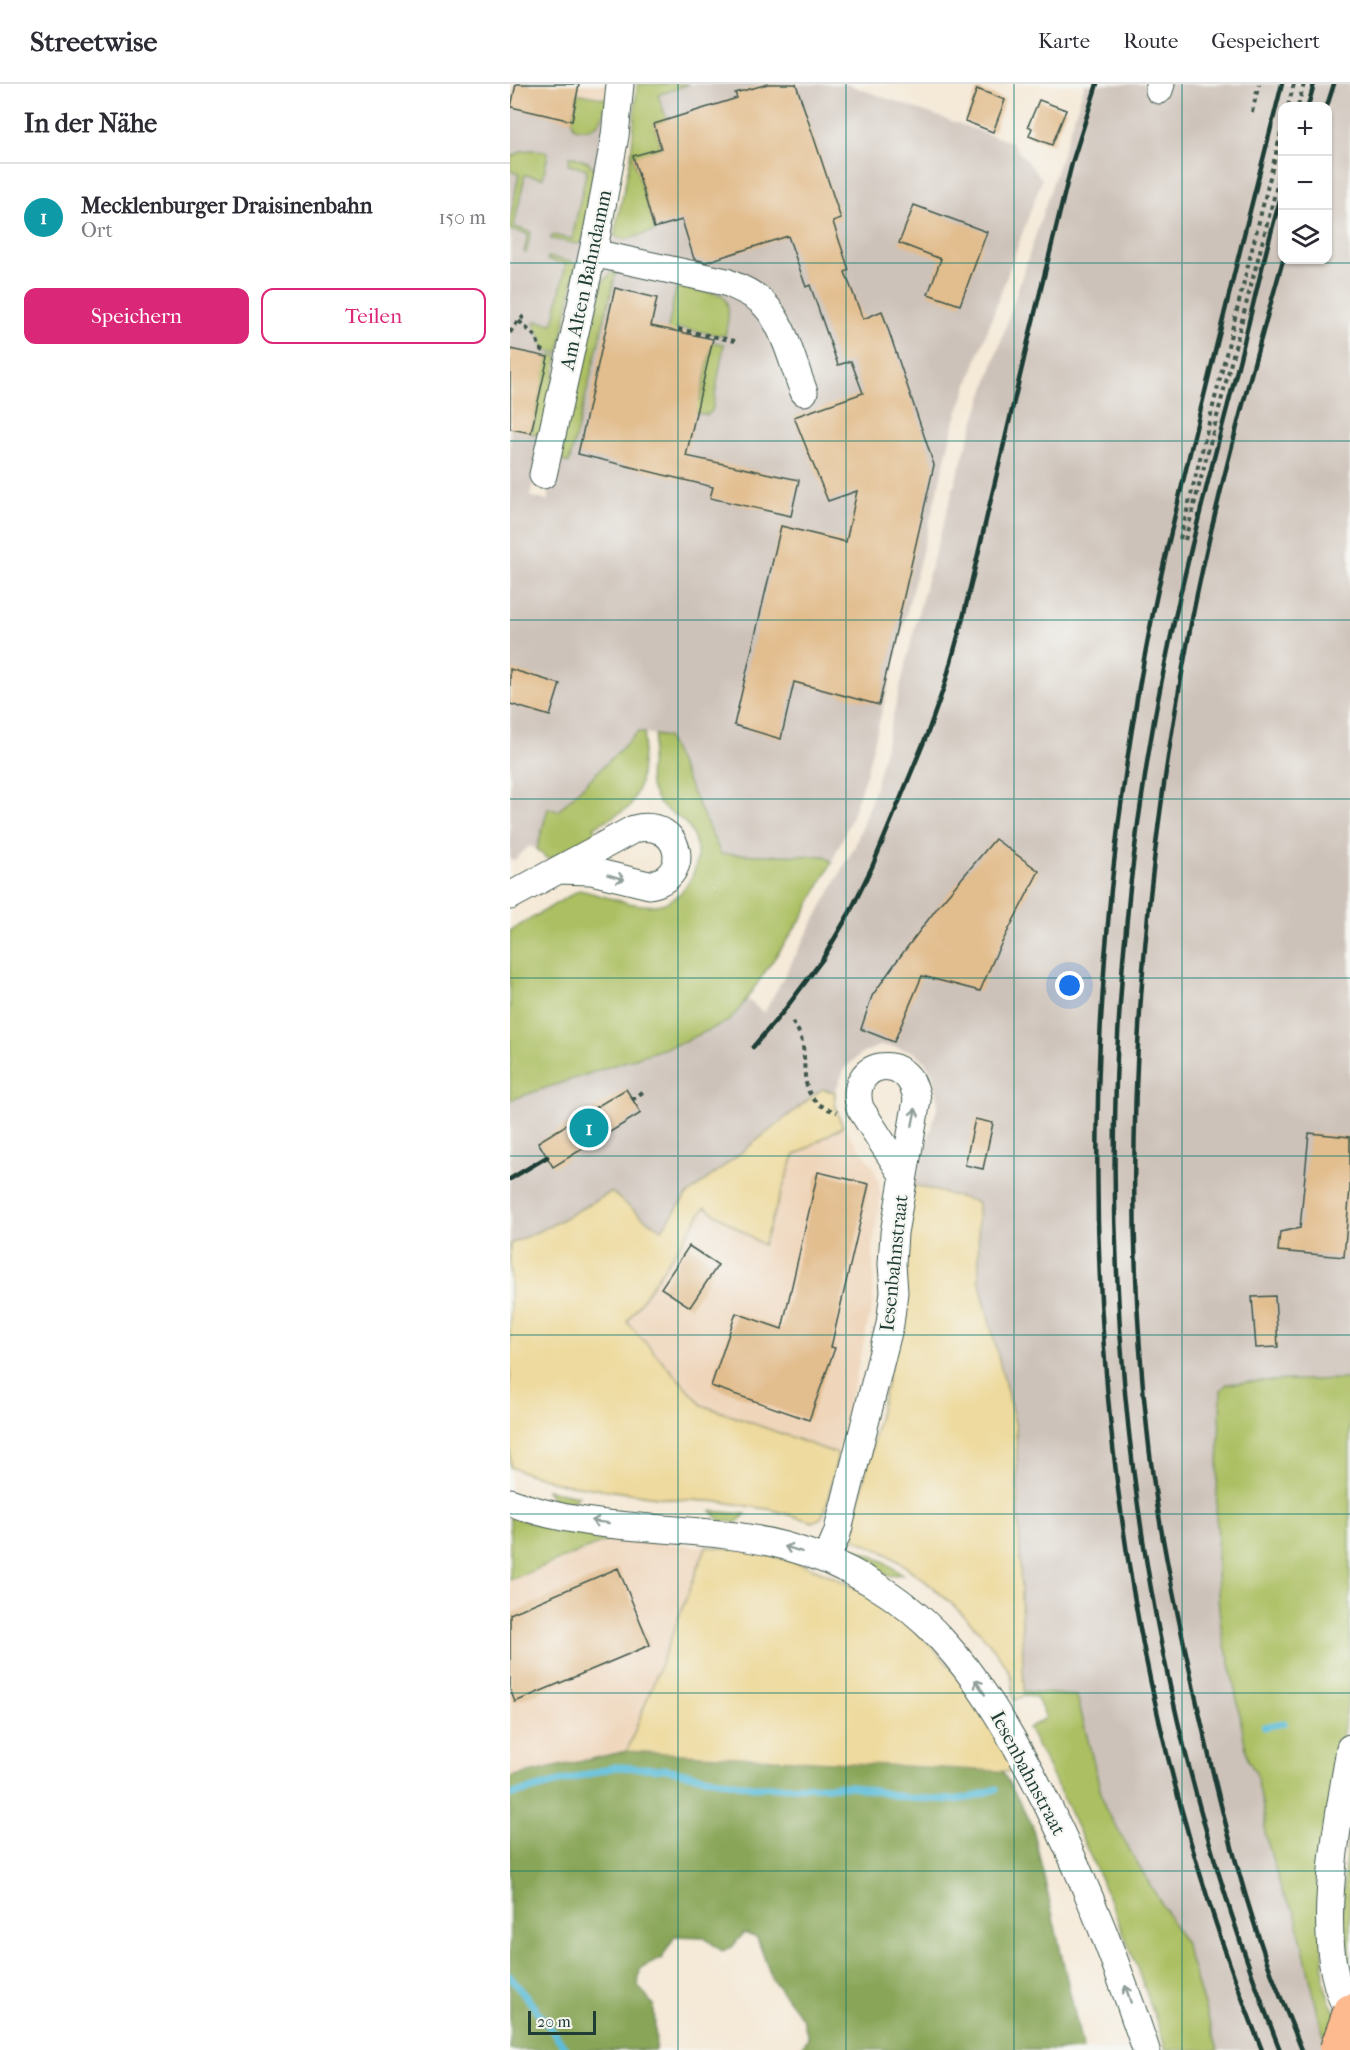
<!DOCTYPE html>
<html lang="de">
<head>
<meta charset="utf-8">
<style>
	body { margin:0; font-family:"IM FELL French Canon",serif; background:#f2f2f3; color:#2b2b33 }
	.controls { position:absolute; right:18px; top:18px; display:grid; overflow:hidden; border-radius:12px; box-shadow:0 2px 4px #0004 }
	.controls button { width:54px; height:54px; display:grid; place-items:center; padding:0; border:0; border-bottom:2px solid #e1e1e2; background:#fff; color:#2b2b33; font:30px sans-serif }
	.scale { position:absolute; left:18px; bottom:15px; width:68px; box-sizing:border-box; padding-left:6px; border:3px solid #1f3d34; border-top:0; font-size:16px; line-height:21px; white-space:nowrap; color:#1f3d34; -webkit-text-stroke:4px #f6f6f2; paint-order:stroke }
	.you { position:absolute; left:560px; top:902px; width:21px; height:21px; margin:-15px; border:4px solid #fff; border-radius:50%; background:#1a73e8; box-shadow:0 0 0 9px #1a73e833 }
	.badge { display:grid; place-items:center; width:39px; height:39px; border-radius:50%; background:#db2777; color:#fff; font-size:20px; font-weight:700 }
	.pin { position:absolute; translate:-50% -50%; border:3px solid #fff; box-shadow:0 2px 6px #0006 }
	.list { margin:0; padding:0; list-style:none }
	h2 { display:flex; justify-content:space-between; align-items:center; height:78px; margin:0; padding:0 24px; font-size:26px }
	h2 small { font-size:20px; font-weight:400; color:#7c7c81 }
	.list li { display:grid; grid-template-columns:39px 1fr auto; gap:18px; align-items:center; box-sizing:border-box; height:108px; padding:0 24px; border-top:2px solid #e1e1e2 }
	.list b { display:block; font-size:22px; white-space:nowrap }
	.list p { margin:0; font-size:20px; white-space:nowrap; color:#7c7c81 }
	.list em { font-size:20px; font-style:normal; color:#7c7c81 }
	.actions { display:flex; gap:12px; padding:18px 24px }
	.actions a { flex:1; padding:14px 0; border:2px solid #db2777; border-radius:12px; text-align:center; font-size:21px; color:#db2777 }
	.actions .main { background:#db2777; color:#fff }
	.icon { flex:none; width:33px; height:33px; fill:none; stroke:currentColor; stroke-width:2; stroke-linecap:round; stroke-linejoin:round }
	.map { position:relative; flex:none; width:840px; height:1966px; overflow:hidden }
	header { display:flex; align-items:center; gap:36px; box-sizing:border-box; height:84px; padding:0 30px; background:#fff; border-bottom:2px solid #e1e1e2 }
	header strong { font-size:28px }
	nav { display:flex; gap:33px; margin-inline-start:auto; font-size:21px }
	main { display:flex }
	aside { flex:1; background:#fff }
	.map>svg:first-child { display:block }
</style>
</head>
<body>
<header>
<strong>Streetwise</strong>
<nav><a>Karte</a><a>Route</a><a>Gespeichert</a></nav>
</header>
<main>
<aside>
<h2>In der Nähe<small></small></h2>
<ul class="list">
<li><span class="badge" style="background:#0f9aa8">1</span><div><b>Mecklenburger Draisinenbahn</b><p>Ort</p></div><em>150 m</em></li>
</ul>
<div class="actions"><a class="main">Speichern</a><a>Teilen</a></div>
</aside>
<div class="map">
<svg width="840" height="1966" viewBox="0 0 840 1966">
	<rect width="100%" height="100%" fill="#f6f6f2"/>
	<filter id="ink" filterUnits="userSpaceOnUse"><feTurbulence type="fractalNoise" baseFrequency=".0167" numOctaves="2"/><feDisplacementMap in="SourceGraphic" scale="12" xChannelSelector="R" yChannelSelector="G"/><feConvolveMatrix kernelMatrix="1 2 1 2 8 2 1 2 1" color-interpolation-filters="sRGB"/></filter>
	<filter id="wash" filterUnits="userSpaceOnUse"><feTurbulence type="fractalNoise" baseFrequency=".008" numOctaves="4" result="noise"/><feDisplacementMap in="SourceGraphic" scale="24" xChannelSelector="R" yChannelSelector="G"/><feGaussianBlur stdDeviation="1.35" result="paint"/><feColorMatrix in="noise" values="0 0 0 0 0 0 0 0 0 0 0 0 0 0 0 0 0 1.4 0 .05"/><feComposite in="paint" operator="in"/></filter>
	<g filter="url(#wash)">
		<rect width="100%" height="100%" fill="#f5e9d7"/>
		<path fill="#efd6bb" d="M17,0H100L98,15Z
			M333,1042L363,1082L368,1095L371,1110L363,1163V1218L328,1370L192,1321L117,1238L195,1123L253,1161L284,1072Z
			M101,1455L196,1463L117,1667L0,1693V1496Z"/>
		<path fill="#cdc2b9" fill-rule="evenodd" d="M5,0H17L98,15L88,89L20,412L37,417L112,120L121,73L127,0H336L501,58L532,95L445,336L357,687L341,735L322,778L314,772L211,770L157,653L129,648L48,727L38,724L27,765L19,762L5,776H0V23Z
			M575,0H840V1295L751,1297L711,1306L706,1435L709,1448L707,1471L713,1558L719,1574L738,1676L746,1689L755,1734V1750L772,1808L785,1828L811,1943L820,1966H708L675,1860L595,1724L567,1612L513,1607L506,1343L469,1196L468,1118L404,1101L427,1025L428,1015L423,990L411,973L401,967L380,962H369L351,970L335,984L325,1008L312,1005L176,1112L152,1145L135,1135L101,1108L38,1143L0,1160V1016L173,958L231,923L237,915L254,929L345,762L365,704L412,514L448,388ZM772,22H818V176H772Z"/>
		<path fill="#acbf62" stroke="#667e4b" stroke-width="1.5" d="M9,0H17L98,15C93,35 88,50 64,44L62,37L67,13Z
			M127,0H179L148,11L157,36L144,40L151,64L123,73L145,147L114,156L104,151L121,73Z
			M22,66L35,67L38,70L33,94L15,91L4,143L21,148L16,169L14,168L18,150L0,146V135L9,90L0,87V74L12,67Z
			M60,72L78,78L88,89L73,156L68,160L41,155L42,151L62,155L77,85L58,81Z
			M38,173L62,178L66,182L49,269L34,266C33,251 25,247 24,238L26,237L43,240L56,180L37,176Z
			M107,185L59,379L48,375L93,197Z
			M169,202L212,211C222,222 218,237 215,252L167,244L153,309L190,317L202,258L214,260L202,327L197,331L155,321L148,297L165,208Z
			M40,271L48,272L33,352L21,349L37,275H39Z
			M128,648L135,649L130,700L120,723L84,743L87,750L40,775L35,773L27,765L38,724L48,727Z
			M145,651L157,653L211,770L315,772L322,778L292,834L231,923L219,937L173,958L0,1016V847L69,806C110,814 157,843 182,792C190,776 188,759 179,744C171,731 159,730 151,721C147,717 142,706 140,701C137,686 143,665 145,651Z
			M840,1295V1602L811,1799L814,1899L820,1919L840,1953L820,1966L811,1943L785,1828L772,1808L755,1750V1734L746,1689L738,1676L719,1574C708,1548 707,1502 707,1472C707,1459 709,1448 706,1435L711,1306L717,1300L751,1297Z
			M37,1406L69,1412L60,1420L45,1418Z
			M201,1427L236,1430L226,1439L211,1437Z
			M0,1433L37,1443L101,1452V1455L0,1496Z
			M346,1465L373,1477L392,1490L378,1492L353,1477Z
			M513,1607L567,1612L595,1724L675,1860L708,1966H656C620,1854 572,1748 518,1644L536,1634L526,1613L514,1612Z
			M840,1727V1873L837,1882L829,1855Z"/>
		<path fill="#89a658" stroke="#547246" stroke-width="1.5" d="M117,1667L492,1687L522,1740L573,1966H290L298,1954L293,1935L262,1895L247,1854L234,1849L222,1863L212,1867L193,1853L165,1852L152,1874L130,1885L128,1902L144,1922L146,1963L144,1966H0V1693Z"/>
		<path fill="#eeda9e" stroke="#868c69" stroke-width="1.5" d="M312,1005L325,1008C324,1021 327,1030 333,1042L284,1072L253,1161L195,1123L117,1238L192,1321L328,1370L316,1424L311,1434L303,1438L263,1426L213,1418L162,1415L53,1400L19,1390L0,1383V1160L38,1143L101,1108L135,1135L152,1145L176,1112Z
			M404,1101L468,1118L469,1196L506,1343L514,1612L504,1616C501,1607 505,1597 500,1589C476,1546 417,1494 375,1469C365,1463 352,1460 343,1453L342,1447L390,1241L393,1177Z
			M196,1463C296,1466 393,1516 452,1598C473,1626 489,1658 506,1688L117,1667Z"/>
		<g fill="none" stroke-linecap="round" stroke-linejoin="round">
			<path stroke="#5bbdda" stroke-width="7" d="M754,1643L774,1639
				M0,1711L105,1683L155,1685L243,1703L342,1702L397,1714L443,1716L463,1713L486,1705
				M0,1892L57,1966"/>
		</g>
		<g id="blocks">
			<path fill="#e2bd8e" d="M6,0H69L62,37L1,23Z
				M258,0H286L331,135L323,138L339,186L335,188L353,235L372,227L424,381L369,621L284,598L271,655L224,641L271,442L336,458L347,407L318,417L284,333L353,309L341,277L328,281L300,201L296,203L278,152L196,178L184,175L172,136L144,144L123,72L151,64L144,40L227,14L225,9Z
				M467,5L495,16L483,48L455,37Z
				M529,16L556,26L542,61L519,52L522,44L518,42Z
				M404,121L477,148L450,221L418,210L431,175L389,159Z
				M105,204L147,214L141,242L203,255L176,372L289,396L281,432L200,414L203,403L68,370Z
				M0,265L38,273L21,349L0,345Z
				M0,585L50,600L40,632L0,620Z
				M485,755L529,787L486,870L470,907L412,892L384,958L351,945L362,912L386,878L430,820Z
				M116,1005L131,1029L43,1083L28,1058Z
				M465,1035L483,1039L473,1085L455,1081Z
				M799,1049L840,1053V1104L834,1173L768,1167L770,1148L790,1144Z
				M308,1088L359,1100L321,1263L325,1264L299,1336L201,1302L226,1229L272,1245Z
				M179,1162L208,1181L180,1223L151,1204Z
				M765,1212L768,1263L746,1264L742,1213Z
				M108,1484L140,1561L5,1618L0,1605V1530Z"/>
		</g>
	</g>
	<g filter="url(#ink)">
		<use href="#blocks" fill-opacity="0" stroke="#3f574c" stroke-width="1.5"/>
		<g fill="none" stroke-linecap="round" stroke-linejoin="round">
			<g stroke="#3f574c" stroke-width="29">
				<path id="minor" d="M649,6L651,0
					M83,169L216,198C229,204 243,209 253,219C274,239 283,281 294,308
					M33,391L86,154L105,52L110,0
					M0,812L124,745C170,733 185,793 139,801L81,787L49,786
					M0,1418C88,1452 185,1438 275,1462C334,1478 391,1511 432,1556C468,1595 495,1641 520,1687C568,1776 604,1870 636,1966
					M316,1476L327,1450L380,1240L384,1208L382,1180L384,1149L407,1016C400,964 336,977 350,1024L393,1091
					M840,1664C829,1737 800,1865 840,1930"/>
			</g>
			<path stroke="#3f574c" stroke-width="4" stroke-dasharray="4.5 4.5" stroke-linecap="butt" d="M778,22L784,0
				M788,22L794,0
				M742,28L749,0
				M9,237L26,253L30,265L36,268
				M168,245L225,257
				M0,249L4,242L14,232
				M670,455L772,45
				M675,456L772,82
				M282,938C309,968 274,1014 327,1028
				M122,1016L134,1007"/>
			<use href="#minor" stroke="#fff" stroke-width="27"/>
			<path stroke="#1f3d34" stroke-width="4.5" d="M798,22L804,0
				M817,22L824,0
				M773,176C739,296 705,417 681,540C630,805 608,1076 637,1344C646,1433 665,1519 684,1606C704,1696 725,1785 755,1872C766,1904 780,1935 792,1966
				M243,963L273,928L312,876L340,828L362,783L418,648L434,603L453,534L520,249L562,79L587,0
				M0,1095L37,1073
				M752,1966C572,1516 547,1012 641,539C655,469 672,401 689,332C716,221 744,111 772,0
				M770,1966C604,1542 565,1084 644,637C665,521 695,407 725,294C741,232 754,170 772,109"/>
			<g stroke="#3f574c" stroke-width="35" stroke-linecap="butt">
				<path id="major-bridge" d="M826,1966L840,1927"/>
			</g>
			<use href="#major-bridge" stroke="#fcba8e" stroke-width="33"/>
		</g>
		<defs><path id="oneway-shaft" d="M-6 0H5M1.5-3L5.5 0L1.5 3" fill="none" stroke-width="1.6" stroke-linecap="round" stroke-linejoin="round" transform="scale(1.5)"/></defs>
		<g stroke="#8f9e9a">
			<use href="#oneway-shaft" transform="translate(106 793) rotate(16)"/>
			<use href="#oneway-shaft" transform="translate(404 1033) rotate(-79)"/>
			<use href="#oneway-shaft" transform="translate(90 1438) rotate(-173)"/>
			<use href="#oneway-shaft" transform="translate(283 1465) rotate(-162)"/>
			<use href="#oneway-shaft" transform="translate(470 1603) rotate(-123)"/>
			<use href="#oneway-shaft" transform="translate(618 1910) rotate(-108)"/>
		</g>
	</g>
	<path fill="none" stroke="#0f766e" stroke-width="1.5" stroke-opacity="0.55" d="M168,0V1966M336,0V1966M504,0V1966M672,0V1966M0,179H840M0,357H840M0,536H840M0,715H840M0,894H840M0,1072H840M0,1251H840M0,1430H840M0,1609H840M0,1787H840"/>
	<g text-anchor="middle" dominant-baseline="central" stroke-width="4.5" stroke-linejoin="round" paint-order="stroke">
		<g font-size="20" fill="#1f3d34" stroke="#f6f6f2">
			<text transform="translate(76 196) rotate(-78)">Am Alten Bahndamm</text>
			<text transform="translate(384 1179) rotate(-84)">Iesenbahnstraat</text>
			<text transform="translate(518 1689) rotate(62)">Iesenbahnstraat</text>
		</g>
	</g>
</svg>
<div class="controls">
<button>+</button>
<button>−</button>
<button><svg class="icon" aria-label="layers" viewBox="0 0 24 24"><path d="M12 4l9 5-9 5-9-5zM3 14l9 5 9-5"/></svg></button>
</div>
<div class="scale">20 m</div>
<div class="you"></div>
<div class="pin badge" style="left:79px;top:1044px;background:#0f9aa8">1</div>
</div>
</main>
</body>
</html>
